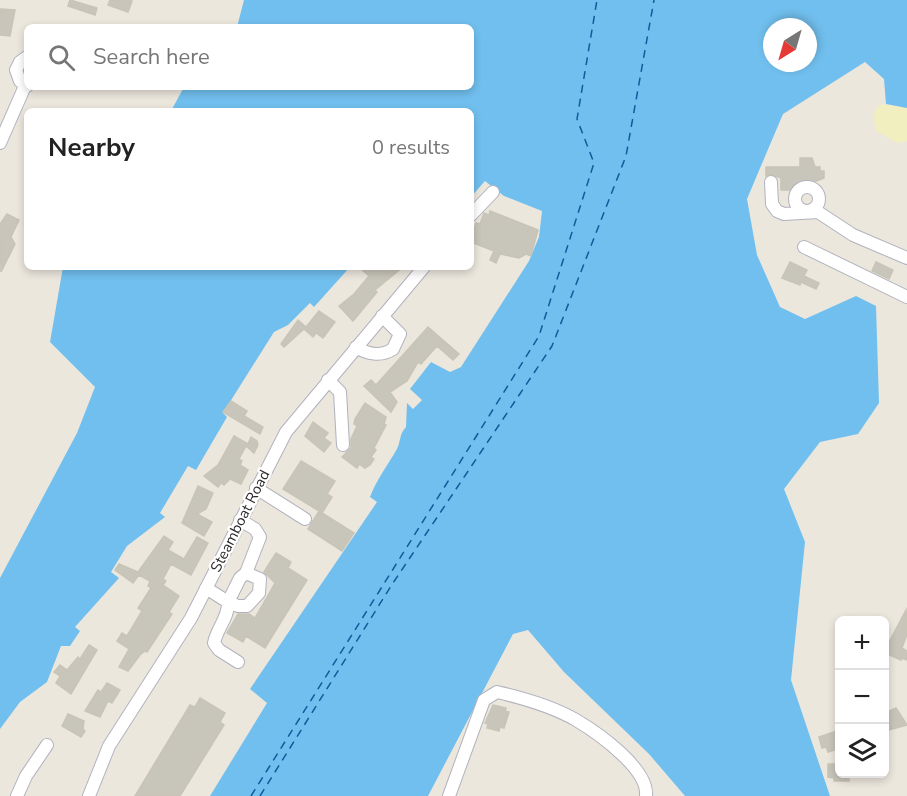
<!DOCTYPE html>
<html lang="en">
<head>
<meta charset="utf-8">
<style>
	body { margin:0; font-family:"Nunito Sans",sans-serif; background:#f6f6f6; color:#222 }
	.controls { position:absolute; right:18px; bottom:18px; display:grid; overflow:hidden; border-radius:9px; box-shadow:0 3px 9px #0003 }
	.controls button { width:54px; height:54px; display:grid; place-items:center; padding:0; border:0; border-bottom:2px solid #e0e0e0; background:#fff; color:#222; font:30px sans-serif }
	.compass { position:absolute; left:763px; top:18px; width:54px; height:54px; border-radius:50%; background:#fff; box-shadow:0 3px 9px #0003; rotate:217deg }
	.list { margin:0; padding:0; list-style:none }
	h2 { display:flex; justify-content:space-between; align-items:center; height:78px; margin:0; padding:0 24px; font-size:26px }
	h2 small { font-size:20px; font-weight:400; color:#767676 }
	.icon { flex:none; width:33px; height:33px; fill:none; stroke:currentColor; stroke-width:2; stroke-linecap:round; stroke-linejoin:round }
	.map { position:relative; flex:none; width:907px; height:796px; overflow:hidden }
	.search { position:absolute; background:#fff; box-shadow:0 3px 9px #0003; left:24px; top:24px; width:450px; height:66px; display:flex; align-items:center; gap:15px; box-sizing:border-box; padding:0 21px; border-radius:9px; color:#767676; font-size:22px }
	.panel { position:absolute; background:#fff; box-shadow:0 3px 9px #0003; left:24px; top:108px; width:450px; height:162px; border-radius:9px }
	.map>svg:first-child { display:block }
</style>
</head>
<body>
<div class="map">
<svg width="907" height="796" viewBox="0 0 907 796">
	<rect width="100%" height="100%" fill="#ece7dd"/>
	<path fill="#f1efc0" d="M882,104L907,108V141L897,143L876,131C875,119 869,113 882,104Z"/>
	<path fill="#71bfee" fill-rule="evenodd" d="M244,0H907V108L886,104L884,79L865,62L783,114L747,199L757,255L780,307L805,319L856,296L876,306L879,403L858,434L820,442L784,489L805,542L791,680L830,796H685L649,754L564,672L528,630L513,634L428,796H210L267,703L250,689L377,502L370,497C377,479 387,466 397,449C401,441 399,434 406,427L407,403L413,409L422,400L410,389L431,362L450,372L461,367L529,261L539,237L542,211L504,196L485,181L471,197V111H171L184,87H471V27H237ZM772,27H808V63H772Z
		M63,267H350L314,307L310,303L288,325L274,332L223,413L227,417L196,470L188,466L160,513L165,517L127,546L111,572L119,578L75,627L80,631L70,646H61L47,682L20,702L0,729V578L77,433L95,387L50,342Z"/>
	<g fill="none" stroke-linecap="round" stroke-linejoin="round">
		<path stroke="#0e5c9b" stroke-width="1.5" stroke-dasharray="8 6" stroke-linecap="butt" d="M251,796L539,336L594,163L577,119L597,0
			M260,796L391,586L552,346L626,156L654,0"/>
	</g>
	<path fill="#c8c5bb" stroke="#c8c4b6" stroke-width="1.5" d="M70,0L97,8L95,15L68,6Z
		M110,0L132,1L128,12L108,5Z
		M0,9L15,10L10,36L0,35Z
		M800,158H812L815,167H820V171H824V178L814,182L813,185H793V190H781V178L771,174L766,176V167H800Z
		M490,211L538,230L531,256L526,254L519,258L500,254L496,263L490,260L494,251L471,242L476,223L480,224L484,213L489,215Z
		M7,214L19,220L11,237L15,244L1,272L0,224Z
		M790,262L807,270L804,276L819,283L816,289L801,282L800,285L782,278Z
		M876,262L893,270L889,279L872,271Z
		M359,267H403L375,290L377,292L353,321L339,306L354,294L369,276Z
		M319,311L335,322L323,338L316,333L313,337L304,329L284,347L281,344L298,320L306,327Z
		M428,327L459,354L453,360L437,346L421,364L418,362L407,381L390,392L397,402L391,412L364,386L371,380L376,385Z
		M231,401L247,411L244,416L263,427L260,434L223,412Z
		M365,403L386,417L384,424L386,425L374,448L376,450L371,457L374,459L370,465L365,468L359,464L357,468L342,457L351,448V439L357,426L354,424L355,419Z
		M313,422L328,433L324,438L331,443L324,452L305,436Z
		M234,436L248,444L251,437L257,441L258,445L254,453L246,446L239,459L242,461L240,465L248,470L241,484L230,479L224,485L221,483L218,487L204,476L218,465Z
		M301,461L335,481L327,494L332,497L322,513L354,533L342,551L308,529L319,511L283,489Z
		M198,486L213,493L206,509L197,514L212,522L204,536L182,523Z
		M164,536L173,542L168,550L184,559L197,537L208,543L191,575L171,564L163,579L166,581L163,585L179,596L169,612L172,614L147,652L145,651L140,655L128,671L119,667L129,649L117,641L122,633L127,636L142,611L138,608L151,588L148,586L150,581L139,575L133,583L115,570L119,564L138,572Z
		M276,553L291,562L288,568L307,580L265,648L246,636L243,642L227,633L238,614H249L255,618L275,583L264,572Z
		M906,610L907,634L902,648L907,651V660L901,658V660L885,653V642L888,644Z
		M89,645L97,650L71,694L56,683L60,676L54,672L60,665L67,670L78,657L80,659Z
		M107,683L120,690L112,703L108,701L100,717L85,711L98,690L101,692Z
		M200,698L225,713L220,722L224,725L180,796H135L190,705L195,707Z
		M493,705L506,708L505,711L509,712L504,728L500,727L499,731L487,728L488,724L485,723Z
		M896,708L907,725L885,731V713Z
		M68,714L84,721L83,729L85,731L81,737L62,726Z
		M837,731L840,737V742L836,743L838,749L828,752L826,747L822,748L819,737Z
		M828,764H840V774H849V781H834V778L828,777Z"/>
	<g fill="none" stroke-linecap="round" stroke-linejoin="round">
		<g stroke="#b1b2be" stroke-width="14">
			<path id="minor" d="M27,57L20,62L16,70L20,81L27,86
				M0,143L25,86
				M771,182L772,204L777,211L784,214L818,212L853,235L907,258
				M795 199a12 12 0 1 1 24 0a12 12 0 1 1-24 0Z
				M471,215L493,192
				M804,247L907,297
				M356,347C367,354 381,357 393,349L400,334L382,316
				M328,380L340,392L343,445
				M256,488L305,519
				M240,520L255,529L260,537L246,573
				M246,573L260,579L259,593L247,606H238L228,602L240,578Z
				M206,588L228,602C229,617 217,628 214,643L219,650L238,662
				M17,796L26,776L47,745
				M89,796L109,746L191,618L286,432L424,267
				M449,796L484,700L497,692C523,698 552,706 576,720C598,733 649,769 646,796"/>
		</g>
		<use href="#minor" stroke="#fff" stroke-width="12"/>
	</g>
	<g text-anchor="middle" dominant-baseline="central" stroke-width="4.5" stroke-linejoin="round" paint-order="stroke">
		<g font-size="15" fill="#2b2b2b" stroke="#fff">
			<text transform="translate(240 521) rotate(-63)">Steamboat Road</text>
		</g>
	</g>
</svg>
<div class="controls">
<button>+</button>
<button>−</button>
<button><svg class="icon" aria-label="layers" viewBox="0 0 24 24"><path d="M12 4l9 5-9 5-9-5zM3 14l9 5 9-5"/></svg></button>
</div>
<svg class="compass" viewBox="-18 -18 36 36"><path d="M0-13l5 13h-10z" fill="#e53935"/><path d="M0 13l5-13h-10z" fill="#767676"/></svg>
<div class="search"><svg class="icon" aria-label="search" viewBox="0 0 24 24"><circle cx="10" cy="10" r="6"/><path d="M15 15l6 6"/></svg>Search here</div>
<section class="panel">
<h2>Nearby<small>0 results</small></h2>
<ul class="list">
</ul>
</section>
</div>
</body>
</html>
